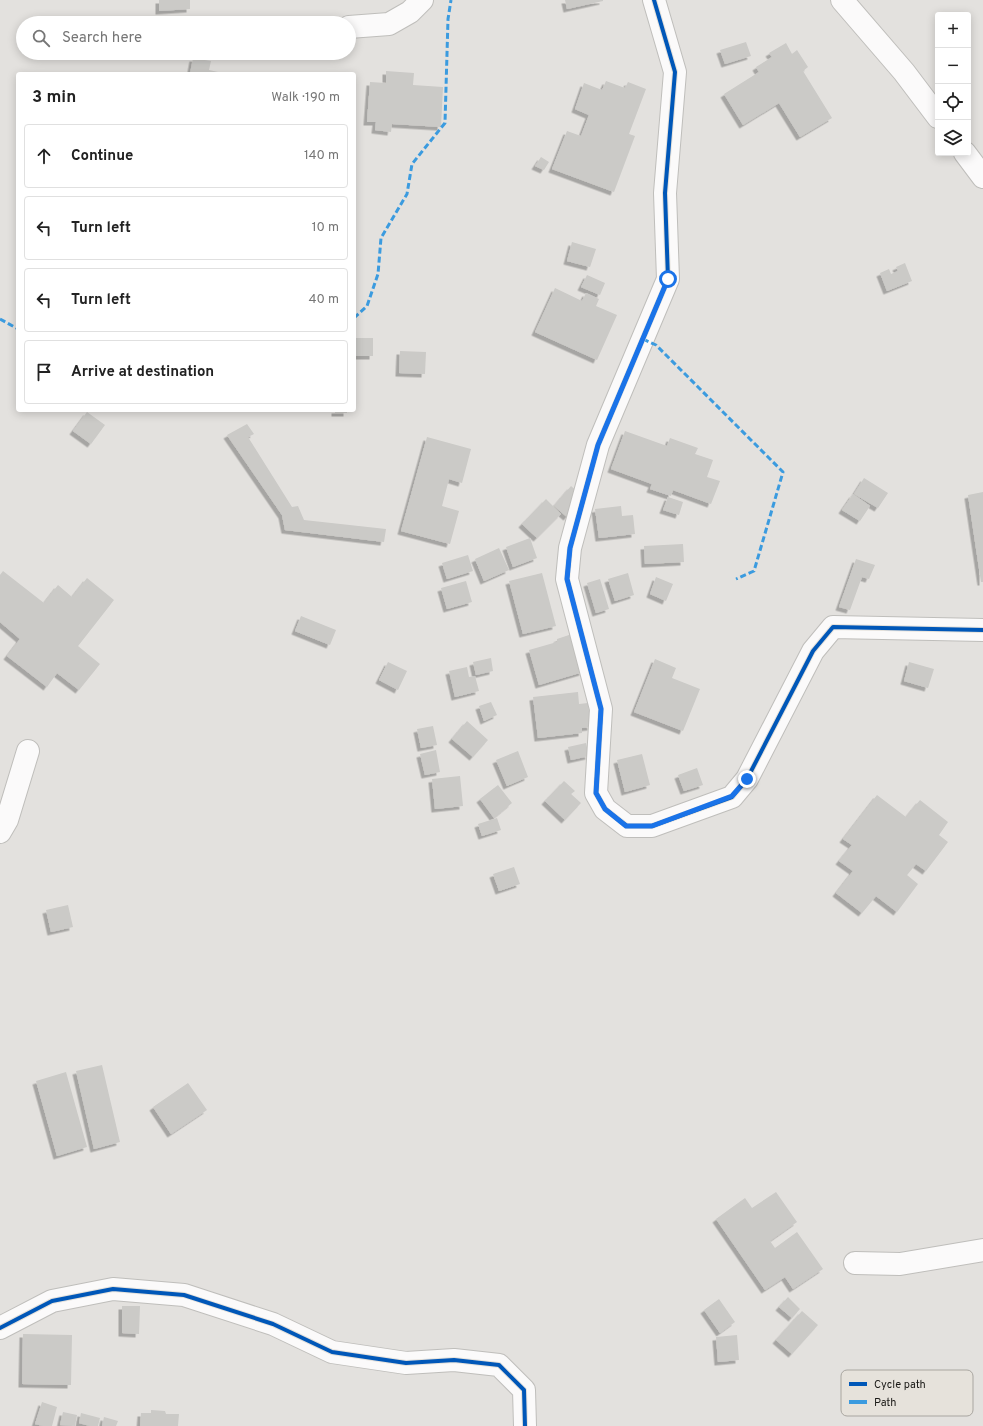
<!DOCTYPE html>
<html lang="en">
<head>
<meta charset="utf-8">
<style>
	body { margin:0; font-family:Overpass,sans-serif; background:#f2f2f2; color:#222 }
	.controls { position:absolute; right:12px; top:12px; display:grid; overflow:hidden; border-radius:4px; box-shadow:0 2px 10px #0003 }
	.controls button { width:36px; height:36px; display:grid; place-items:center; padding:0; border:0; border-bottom:1px solid #e0e0e0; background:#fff; color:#222; font:20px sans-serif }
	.stop { position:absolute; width:12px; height:12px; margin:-9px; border:3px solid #1a73e8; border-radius:50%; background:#fff }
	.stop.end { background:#1a73e8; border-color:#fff; box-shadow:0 1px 4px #0008 }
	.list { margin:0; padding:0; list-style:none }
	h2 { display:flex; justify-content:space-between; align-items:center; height:52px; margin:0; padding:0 16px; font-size:17px }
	h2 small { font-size:13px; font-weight:400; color:#767676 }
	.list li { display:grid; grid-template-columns:26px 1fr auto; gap:12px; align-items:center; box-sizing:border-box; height:64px; margin:0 8px 8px; padding:0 8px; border:1px solid #e0e0e0; border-radius:4px }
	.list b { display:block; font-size:15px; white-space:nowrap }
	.list em { font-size:13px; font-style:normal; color:#767676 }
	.icon { flex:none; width:22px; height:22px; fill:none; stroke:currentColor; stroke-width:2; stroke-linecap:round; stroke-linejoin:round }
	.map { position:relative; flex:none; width:983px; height:1426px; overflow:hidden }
	.search { position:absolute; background:#fff; box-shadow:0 2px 10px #0003; left:16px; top:16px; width:340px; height:44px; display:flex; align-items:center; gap:10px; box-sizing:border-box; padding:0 14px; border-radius:22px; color:#767676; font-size:15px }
	.panel { position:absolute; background:#fff; box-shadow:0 2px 10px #0003; left:16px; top:72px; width:340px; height:340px; border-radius:4px }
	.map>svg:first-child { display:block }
</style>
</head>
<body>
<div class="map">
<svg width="983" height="1426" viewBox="0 0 983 1426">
	<defs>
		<filter id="shadow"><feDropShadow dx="-3.5" dy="3.5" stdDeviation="0" flood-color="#0004"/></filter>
	</defs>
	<rect width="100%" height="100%" fill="#e3e1de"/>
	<path fill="#cbcac7" filter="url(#shadow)" d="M159,0H190V9L159,11Z
		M565,0H603V1L567,9Z
		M746,42L751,56L725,64L720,50Z
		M786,43L792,54L797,50L808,67L803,71L832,118L800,137L779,103L743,125L724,94L759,72L756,67L772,57L769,53Z
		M193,58L211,61L209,70L227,74H190Z
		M386,71L414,73L413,85L443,87L441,127L392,124L391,132L375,130L376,122H367L370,82L386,83Z
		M606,81L625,88L628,82L646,89L629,134L635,136L614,192L552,169L567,131L581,136L589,115L575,109L584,83L602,90Z
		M541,157L549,162L544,170L535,166Z
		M572,242L596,249L590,267L567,261Z
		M905,263L912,281L887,291L880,273L889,269L891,274L898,271L896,267Z
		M587,275L605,283L600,295L581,287Z
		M555,288L582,301L586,293L599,299L596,306L617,315L597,360L535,332Z
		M354,338H373V356H354Z
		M400,351L426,352L425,374L399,373Z
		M335,410H347V413H335Z
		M87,412L105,425L91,444L73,431Z
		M247,424L254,434L248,437L292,507L298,506L304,520L386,529L384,542L285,530L282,515L227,435Z
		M625,431L667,446L670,438L698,448L695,454L713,460L707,477L720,481L711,504L673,490L671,496L650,489L652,484L611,469Z
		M427,437L471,449L462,483L449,479L442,506L459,511L450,544L401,531Z
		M864,478L888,493L878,508L854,494Z
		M571,486L580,494L578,504L567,517L554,506Z
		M983,492V582H981L968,495Z
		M853,494L870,506L860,521L842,510Z
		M668,497L683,502L679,515L663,510Z
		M546,499L561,514L537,538L522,524Z
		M621,506L622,516L633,515L635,534L599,538L595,509Z
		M530,538L537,558L513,567L506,547Z
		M683,544L684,562L645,564L644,546Z
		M499,548L509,570L484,581L475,559Z
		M468,555L473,571L447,579L442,563Z
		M856,559L875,565L869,579L862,577L850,610L839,607Z
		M3,571L44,603L58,585L72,597L87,578L114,600L78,646L100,664L79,690L57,673L47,687L7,656L20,639L0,622V575Z
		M542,573L556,626L523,634L509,581Z
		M628,573L634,595L615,601L608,579Z
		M656,577L673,584L666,601L650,594Z
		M600,579L609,609L596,613L587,583Z
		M466,581L472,602L447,609L441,588Z
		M301,616L336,630L330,645L295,631Z
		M572,634L583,672L539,685L529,650L557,642V639Z
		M491,658L493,671L476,675L473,662Z
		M655,659L676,668L672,678L700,689L683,731L634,712Z
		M388,662L407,671L398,690L379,680Z
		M909,662L934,669L928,688L904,681Z
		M467,667L469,677L475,676L479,691L455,697L449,671Z
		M578,692L579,704L588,703L591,727L582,728V733L538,738L533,697Z
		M491,702L497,715L484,721L479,706Z
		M467,721L488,740L473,757L452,739Z
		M433,726L437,745L421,748L417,729Z
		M586,743L589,756L571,760L568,747Z
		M436,750L440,772L425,775L420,754Z
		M518,751L528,777L507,786L496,760Z
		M642,754L650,785L625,792L617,760Z
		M697,768L703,785L684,791L678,775Z
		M460,776L463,806L435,809L432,779Z
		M564,781L575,791L571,794L581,803L565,820L545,801Z
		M498,785L512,803L494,818L480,799Z
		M877,795L906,817L920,800L948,822L939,835L948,842L926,871L916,864L907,875L918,884L897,912L876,896L862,913L836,893L853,871L839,861L852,845L843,839Z
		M497,818L501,830L482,836L478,824Z
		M514,867L520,884L499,891L493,874Z
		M68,905L73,927L51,932L46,910Z
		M102,1065L120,1142L94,1149L76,1071Z
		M66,1072L87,1147L57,1156L36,1081Z
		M188,1083L207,1110L171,1134L153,1107Z
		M776,1192L797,1222L770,1241L775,1248L797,1232L823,1269L793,1289L785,1277L765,1290L716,1219L745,1198L752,1208Z
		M788,1297L800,1309L792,1318L779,1307Z
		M719,1299L735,1322L720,1333L704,1310Z
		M122,1306H140L139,1334L122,1333Z
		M802,1311L818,1325L792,1354L776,1340Z
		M23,1334L72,1335L71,1385L22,1384Z
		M737,1335L739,1360L718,1362L716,1337Z
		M42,1402L57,1407L52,1426H43L35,1424Z
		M151,1410L165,1411L166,1414H179L178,1426H140L141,1413H151Z
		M63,1412L77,1415L75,1426L60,1425Z
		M81,1413L100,1418L98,1426H90L79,1423Z
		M104,1417L118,1421L116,1426H102Z"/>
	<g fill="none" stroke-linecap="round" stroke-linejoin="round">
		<g stroke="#bfbebb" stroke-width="24">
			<path id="minor" d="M654,0L675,72L665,193L668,279L598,445L570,548L567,579L601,709L596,793L605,809L627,826H652L732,797L747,779L813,651L833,627L983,630
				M842,0L904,72L938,117
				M349,27L389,24L410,12L422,0
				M965,153L983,177
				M0,832L7,820L28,751
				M855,1263L900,1264L983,1250
				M0,1328L52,1301L113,1289L184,1295L273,1324L332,1352L406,1363L454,1360L499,1365L524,1390L525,1426"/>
		</g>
		<use href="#minor" stroke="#fbfafa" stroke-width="22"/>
		<path stroke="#3b9bdf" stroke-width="3" stroke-dasharray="6 3" stroke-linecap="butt" d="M354,318L367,306L378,274L381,238L407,194L412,164L445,123L448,19L451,0
			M0,319L18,329
			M643,339L656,345L783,472L754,571L736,579"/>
		<g stroke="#e6e2db" stroke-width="6">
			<path id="cycleway" d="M654,0L675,72L665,193L668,279L598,445L570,548L567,579L601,709L596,793L605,809L627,826H652L732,797L747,779L813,651L833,627L983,630
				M0,1328L52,1301L113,1289L184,1295L273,1324L332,1352L406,1363L454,1360L499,1365L524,1390L525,1426"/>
		</g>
		<use href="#cycleway" stroke="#0057b8" stroke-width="4"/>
	</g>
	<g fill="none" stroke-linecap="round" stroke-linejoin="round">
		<path stroke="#1a73e8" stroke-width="5" d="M668,279L598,445L570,548L567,579L601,709L596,793L605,809L626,826H652L732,796L747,779"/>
	</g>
	<rect x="841" y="1370" width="132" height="46" rx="6" fill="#e6e2db" stroke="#a9a6a0" stroke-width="1"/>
	<rect x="849" y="1382" width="18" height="4" fill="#0057b8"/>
	<rect x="849" y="1400" width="18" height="4" fill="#3b9bdf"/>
	<g font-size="11" fill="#1a1916">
		<text x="874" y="1388">Cycle path</text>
		<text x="874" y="1406">Path</text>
	</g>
</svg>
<div class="controls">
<button>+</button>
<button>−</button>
<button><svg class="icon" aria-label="locate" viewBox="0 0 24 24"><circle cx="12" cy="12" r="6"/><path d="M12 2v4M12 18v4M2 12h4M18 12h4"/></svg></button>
<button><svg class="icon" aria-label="layers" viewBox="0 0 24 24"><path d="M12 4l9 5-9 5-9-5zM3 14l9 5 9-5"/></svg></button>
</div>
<div class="stop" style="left:668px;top:279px"></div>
<div class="stop end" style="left:747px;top:779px"></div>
<div class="search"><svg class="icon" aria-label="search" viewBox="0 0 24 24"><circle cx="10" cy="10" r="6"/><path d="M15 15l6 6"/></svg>Search here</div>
<section class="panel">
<h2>3 min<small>Walk · 190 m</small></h2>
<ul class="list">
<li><svg class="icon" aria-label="ahead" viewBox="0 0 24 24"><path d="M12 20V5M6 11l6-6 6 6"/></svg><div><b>Continue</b></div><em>140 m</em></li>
<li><svg class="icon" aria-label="left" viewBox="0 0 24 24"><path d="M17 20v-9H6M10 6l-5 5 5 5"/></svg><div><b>Turn left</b></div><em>10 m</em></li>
<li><svg class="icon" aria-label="left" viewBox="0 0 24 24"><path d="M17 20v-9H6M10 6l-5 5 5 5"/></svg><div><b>Turn left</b></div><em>40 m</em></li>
<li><svg class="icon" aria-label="arrive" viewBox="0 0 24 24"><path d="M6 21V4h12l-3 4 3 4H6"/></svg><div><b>Arrive at destination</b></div></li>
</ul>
</section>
</div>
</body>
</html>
